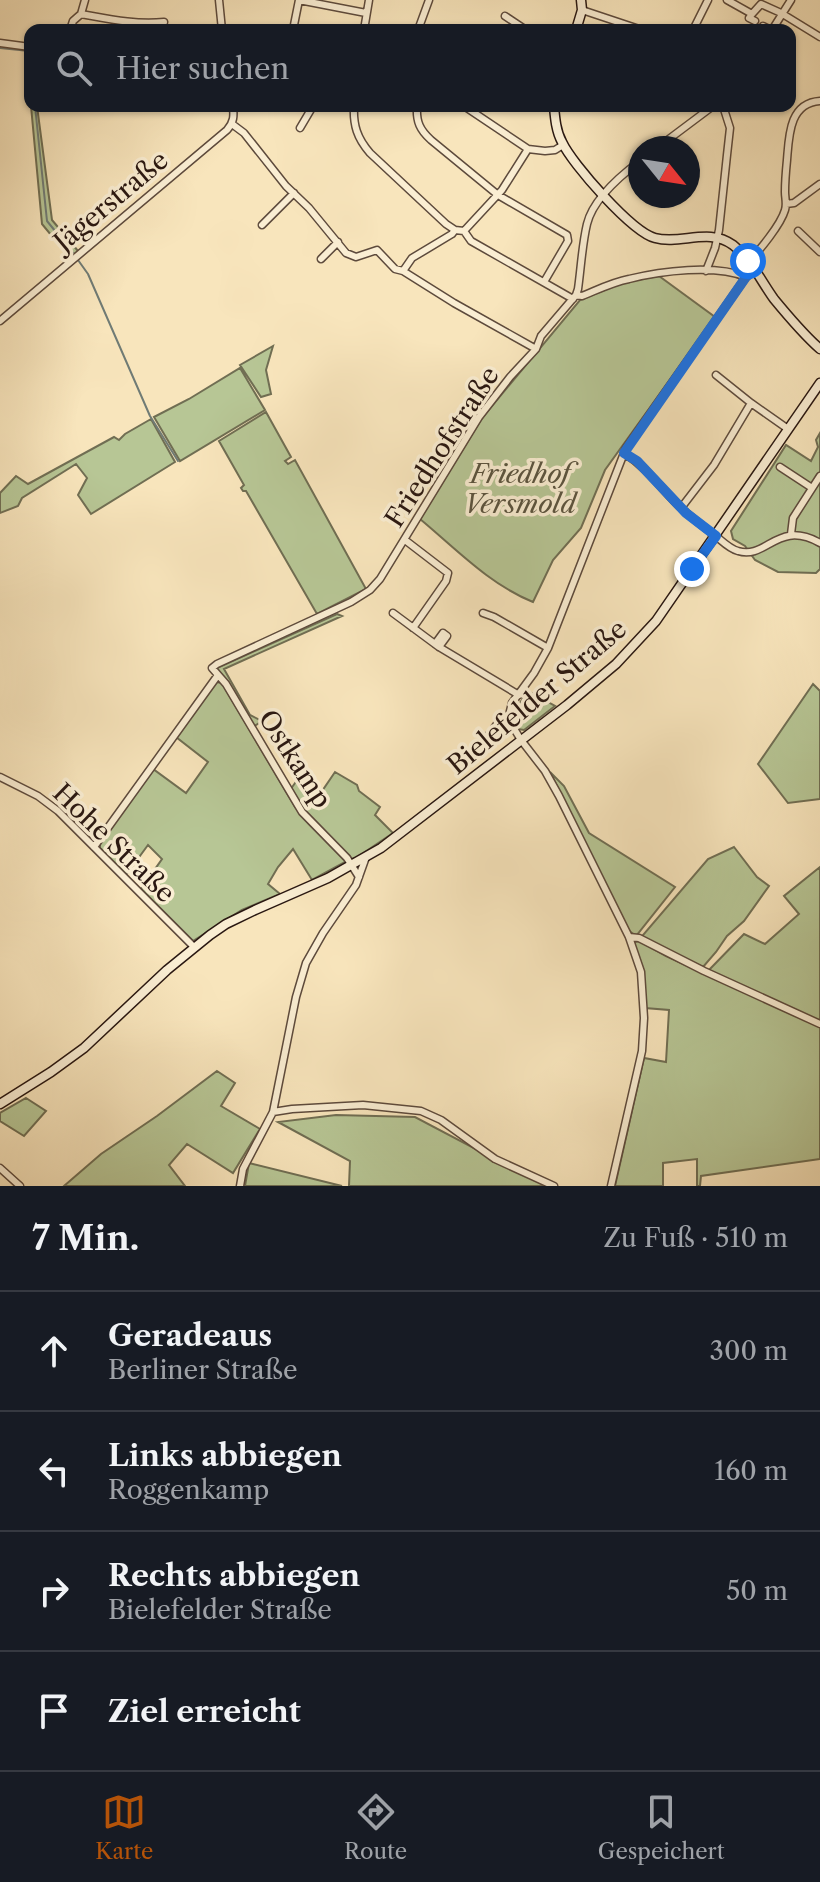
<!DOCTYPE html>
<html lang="de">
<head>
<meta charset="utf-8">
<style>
	body { margin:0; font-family:"Libre Caslon Text",serif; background:#242831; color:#f1f3f6 }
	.compass { position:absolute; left:628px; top:136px; width:72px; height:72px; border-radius:50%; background:#171b24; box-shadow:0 2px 6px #0004; rotate:120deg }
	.stop { position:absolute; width:24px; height:24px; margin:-18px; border:6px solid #1a73e8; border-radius:50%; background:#fff }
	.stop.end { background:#1a73e8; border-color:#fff; box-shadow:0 2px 8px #0008 }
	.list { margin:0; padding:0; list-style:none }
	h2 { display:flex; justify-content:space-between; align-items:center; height:104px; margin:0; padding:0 32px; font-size:34px }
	h2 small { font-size:26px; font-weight:400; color:#9ea1a6 }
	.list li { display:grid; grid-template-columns:52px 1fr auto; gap:24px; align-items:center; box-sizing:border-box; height:120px; padding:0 32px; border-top:2px solid #363941 }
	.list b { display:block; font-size:30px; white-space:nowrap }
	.list p { margin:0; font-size:26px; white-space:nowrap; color:#9ea1a6 }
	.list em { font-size:26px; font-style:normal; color:#9ea1a6 }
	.icon { flex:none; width:44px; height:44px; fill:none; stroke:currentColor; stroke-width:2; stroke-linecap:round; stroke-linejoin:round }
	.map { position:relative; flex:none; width:820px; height:1186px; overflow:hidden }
	.search { position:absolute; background:#171b24; box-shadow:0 2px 6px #0004; left:24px; right:24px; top:24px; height:88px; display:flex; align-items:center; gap:20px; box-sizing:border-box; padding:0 28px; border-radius:16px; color:#9ea1a6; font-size:30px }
	.sheet { height:584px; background:#171b24 }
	nav { display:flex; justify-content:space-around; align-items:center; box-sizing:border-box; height:112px; border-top:2px solid #363941; background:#171b24; font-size:22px; color:#9ea1a6 }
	nav a { display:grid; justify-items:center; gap:4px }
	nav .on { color:#b45309 }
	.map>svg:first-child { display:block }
</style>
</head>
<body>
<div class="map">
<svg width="820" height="1186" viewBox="0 0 820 1186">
	<rect width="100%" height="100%" fill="#f8e5bc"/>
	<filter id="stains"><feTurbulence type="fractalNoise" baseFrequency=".0025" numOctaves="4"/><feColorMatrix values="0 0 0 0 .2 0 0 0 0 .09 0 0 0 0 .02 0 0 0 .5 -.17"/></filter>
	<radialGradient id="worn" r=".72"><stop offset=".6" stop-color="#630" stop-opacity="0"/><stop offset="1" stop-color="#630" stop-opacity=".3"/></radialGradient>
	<path fill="#b7c695" stroke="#706e53" stroke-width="2" d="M31,106H37L52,220L78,251L70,258L42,224Z
		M659,276L715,317L605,470L581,528L553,560L533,602C490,585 455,548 420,519L482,418L580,300L624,282Z
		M273,346L266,370L271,394L261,397L240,365Z
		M240,368L265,410L180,461L154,417L189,399Z
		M266,412L291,457L285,461L288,464L295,460L366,589L317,614L246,491H243L241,488L244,485L219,441Z
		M151,419L175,462L91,514L78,495L87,478L76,464L22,498L18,506L0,513V493L16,476L28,484L114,437L119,440L125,434Z
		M820,433V569L816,573L778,572L755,560L745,546L733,539L731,531L786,445L811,461L818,447L816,440Z
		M337,614L342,616L224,669L250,715L262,721L253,727L217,668Z
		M216,682L222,683L295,807L309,824L347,861L312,880L293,849L278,867L268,884L280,894L242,910L193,941L141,889L162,859L148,845L126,875L100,848V842L153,769L186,793L208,762L176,737Z
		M813,684L820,691V799L788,803L758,764Z
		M528,691L555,706L524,730L518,729L514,723L513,713Z
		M335,772L357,785L359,791L380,807L375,815L393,833L356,858L351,859L312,821L290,790L298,779L320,794Z
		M550,772L564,786L589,833L675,887L636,936L628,930Z
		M734,847L757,877L769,886L744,921L727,936L716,952L703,967L643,938V935L708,859Z
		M820,867V1023L708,971L744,934L765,944L799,914L784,896Z
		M639,941L666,956L820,1027V1159L701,1176L700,1186H697V1159L663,1163V1186H615L644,1058L666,1062L669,1010L645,1008L634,945L635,942Z
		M217,1071L235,1083L221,1106L260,1129L233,1173L187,1144L169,1165L185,1186H64L101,1154L157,1116Z
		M26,1098L46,1111L24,1136L0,1121V1113Z
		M336,1115L415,1117L546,1186H349L350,1161L278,1122Z
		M249,1163L342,1186H245Z"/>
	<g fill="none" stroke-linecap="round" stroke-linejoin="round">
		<path stroke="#707b75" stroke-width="2" d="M0,48L29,51L30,63
			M35,106L47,221L73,253
			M78,260L88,274L150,416L178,461"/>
		<g stroke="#5d4a3c" stroke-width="9">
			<path id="street" d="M219,0L222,30
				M299,0L366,13
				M727,0L752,14
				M582,10L642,30
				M81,14C109,19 136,25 164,22
				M752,14L761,4L781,13L820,37
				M752,14L749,18L755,21
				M505,16L526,30
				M763,26L771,30
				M364,29L383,30
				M70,30L73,21L81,14L85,0
				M293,30L299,0
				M364,30L369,0
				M418,30L429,0
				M693,30L708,0
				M772,30L791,0
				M0,43L30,47
				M354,106C353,125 357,138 370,153L446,224L455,230L464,231L471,241L573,299
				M417,106C416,122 420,130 431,140L498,195L567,235L568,241L544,282
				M464,106L528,149L545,151L555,150L563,145
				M232,124L244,133L286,186L309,208L346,253L356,257L377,250L395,269L403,271L412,258L452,234L455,230
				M300,128L313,106
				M657,148L713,106
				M786,204L794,203L820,184
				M262,225L294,193
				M464,231L502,190L528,149
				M798,231L820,252
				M321,259L338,242
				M748,261C759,252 781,224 785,210C787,204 785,198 785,192C785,181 786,170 787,160C789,136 789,103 820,101
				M403,271L454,303L536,349
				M706,271L715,248L719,230L727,155L730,128L723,106
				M576,295L582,296C597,290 613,282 629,279C661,271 715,264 746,277
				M0,321L227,130C234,122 234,116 233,106
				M716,375L751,403L788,429
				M624,453C646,467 660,487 678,505C690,517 704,527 717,537C723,542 730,549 738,551C767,560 777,519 820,543
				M780,467L812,488
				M681,508L714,465L751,403
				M791,534L793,518L820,476
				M405,540L448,573L446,581L413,628
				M393,613L439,647L519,695
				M483,613L494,617L548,648
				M435,644L443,633L447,636L439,647
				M474,754L501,719L509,715
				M0,777L38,796L58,811L194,947
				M94,847L218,675
				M359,877L347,858L302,812L226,684L212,668L217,664L351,602L370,590L380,579L479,417L510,377L536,349L541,336L576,295L578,289C581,268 582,245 587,224C593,199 620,176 640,161
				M629,937L639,938L704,971L820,1024
				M273,1112L292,1109L363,1105L421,1111L441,1120L495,1159L554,1186
				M0,1168L20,1186
				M240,1186L243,1169L273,1112L296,997L306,963L323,933L356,885L366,857
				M611,1186L642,1051L644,1018L641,972L629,937L559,796L545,771L521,740L510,722L509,715L512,703L534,673L548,648L626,448L746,277L754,270"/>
		</g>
		<g stroke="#291711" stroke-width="11">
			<path id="secondary" d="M576,30L582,10L581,0
				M554,106C555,118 556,131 562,142C572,164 632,232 655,238C681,245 709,227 733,245C751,259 761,281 774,299C788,316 803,334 820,349
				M0,1104L51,1072L84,1048L167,970L210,935L226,924L255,910L328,878L381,848L567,705L616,664L656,621L820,383"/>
		</g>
		<use href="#street" stroke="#faeed3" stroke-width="6"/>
		<use href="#secondary" stroke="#faeed3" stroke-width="8"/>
	</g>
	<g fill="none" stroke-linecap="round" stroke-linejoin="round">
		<path stroke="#1a73e8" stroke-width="10" d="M692,569L716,536L686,513L637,461L624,453L746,277L754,270L748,261"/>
	</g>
	<g text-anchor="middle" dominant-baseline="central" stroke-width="7" stroke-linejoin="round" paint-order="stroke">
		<g font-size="26" fill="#291711" stroke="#faeed3">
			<text transform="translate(111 201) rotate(-40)">Jägerstraße</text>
			<text transform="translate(442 447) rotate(-57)">Friedhofstraße</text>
			<text transform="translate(537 697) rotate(-40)">Bielefelder Straße</text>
			<text transform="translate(295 759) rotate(57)">Ostkamp</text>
			<text transform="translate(114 843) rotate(44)">Hohe Straße</text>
		</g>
		<g font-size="26" font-style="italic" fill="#5b543f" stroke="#faeed3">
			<text x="520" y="474">Friedhof<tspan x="520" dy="30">Versmold</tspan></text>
		</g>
	</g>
	<rect width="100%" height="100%" filter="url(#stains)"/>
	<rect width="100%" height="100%" fill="url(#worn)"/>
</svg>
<svg class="compass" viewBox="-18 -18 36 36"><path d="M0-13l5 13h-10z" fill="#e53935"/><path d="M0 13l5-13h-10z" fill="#9ea1a6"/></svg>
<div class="stop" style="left:748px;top:261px"></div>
<div class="stop end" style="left:692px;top:569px"></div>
<div class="search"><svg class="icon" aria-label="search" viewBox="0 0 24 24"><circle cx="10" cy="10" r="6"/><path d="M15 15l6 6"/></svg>Hier suchen</div>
</div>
<section class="sheet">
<h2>7 Min.<small>Zu Fuß · 510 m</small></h2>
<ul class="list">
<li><svg class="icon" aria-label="ahead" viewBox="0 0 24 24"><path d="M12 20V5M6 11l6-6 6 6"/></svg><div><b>Geradeaus</b><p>Berliner Straße</p></div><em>300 m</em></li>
<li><svg class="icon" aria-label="left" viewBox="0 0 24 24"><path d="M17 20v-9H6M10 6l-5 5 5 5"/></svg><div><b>Links abbiegen</b><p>Roggenkamp</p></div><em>160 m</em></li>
<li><svg class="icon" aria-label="right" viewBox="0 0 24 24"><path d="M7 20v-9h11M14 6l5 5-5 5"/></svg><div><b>Rechts abbiegen</b><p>Bielefelder Straße</p></div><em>50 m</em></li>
<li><svg class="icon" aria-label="arrive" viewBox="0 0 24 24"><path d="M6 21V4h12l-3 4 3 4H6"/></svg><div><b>Ziel erreicht</b></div></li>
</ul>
</section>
<nav>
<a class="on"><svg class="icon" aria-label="map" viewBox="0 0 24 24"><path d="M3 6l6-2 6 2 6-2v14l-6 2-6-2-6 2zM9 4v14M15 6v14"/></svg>Karte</a>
<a><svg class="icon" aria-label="directions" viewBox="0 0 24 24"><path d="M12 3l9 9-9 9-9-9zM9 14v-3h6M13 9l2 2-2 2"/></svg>Route</a>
<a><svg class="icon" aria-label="saved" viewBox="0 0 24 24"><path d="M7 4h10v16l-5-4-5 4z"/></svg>Gespeichert</a>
</nav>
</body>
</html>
